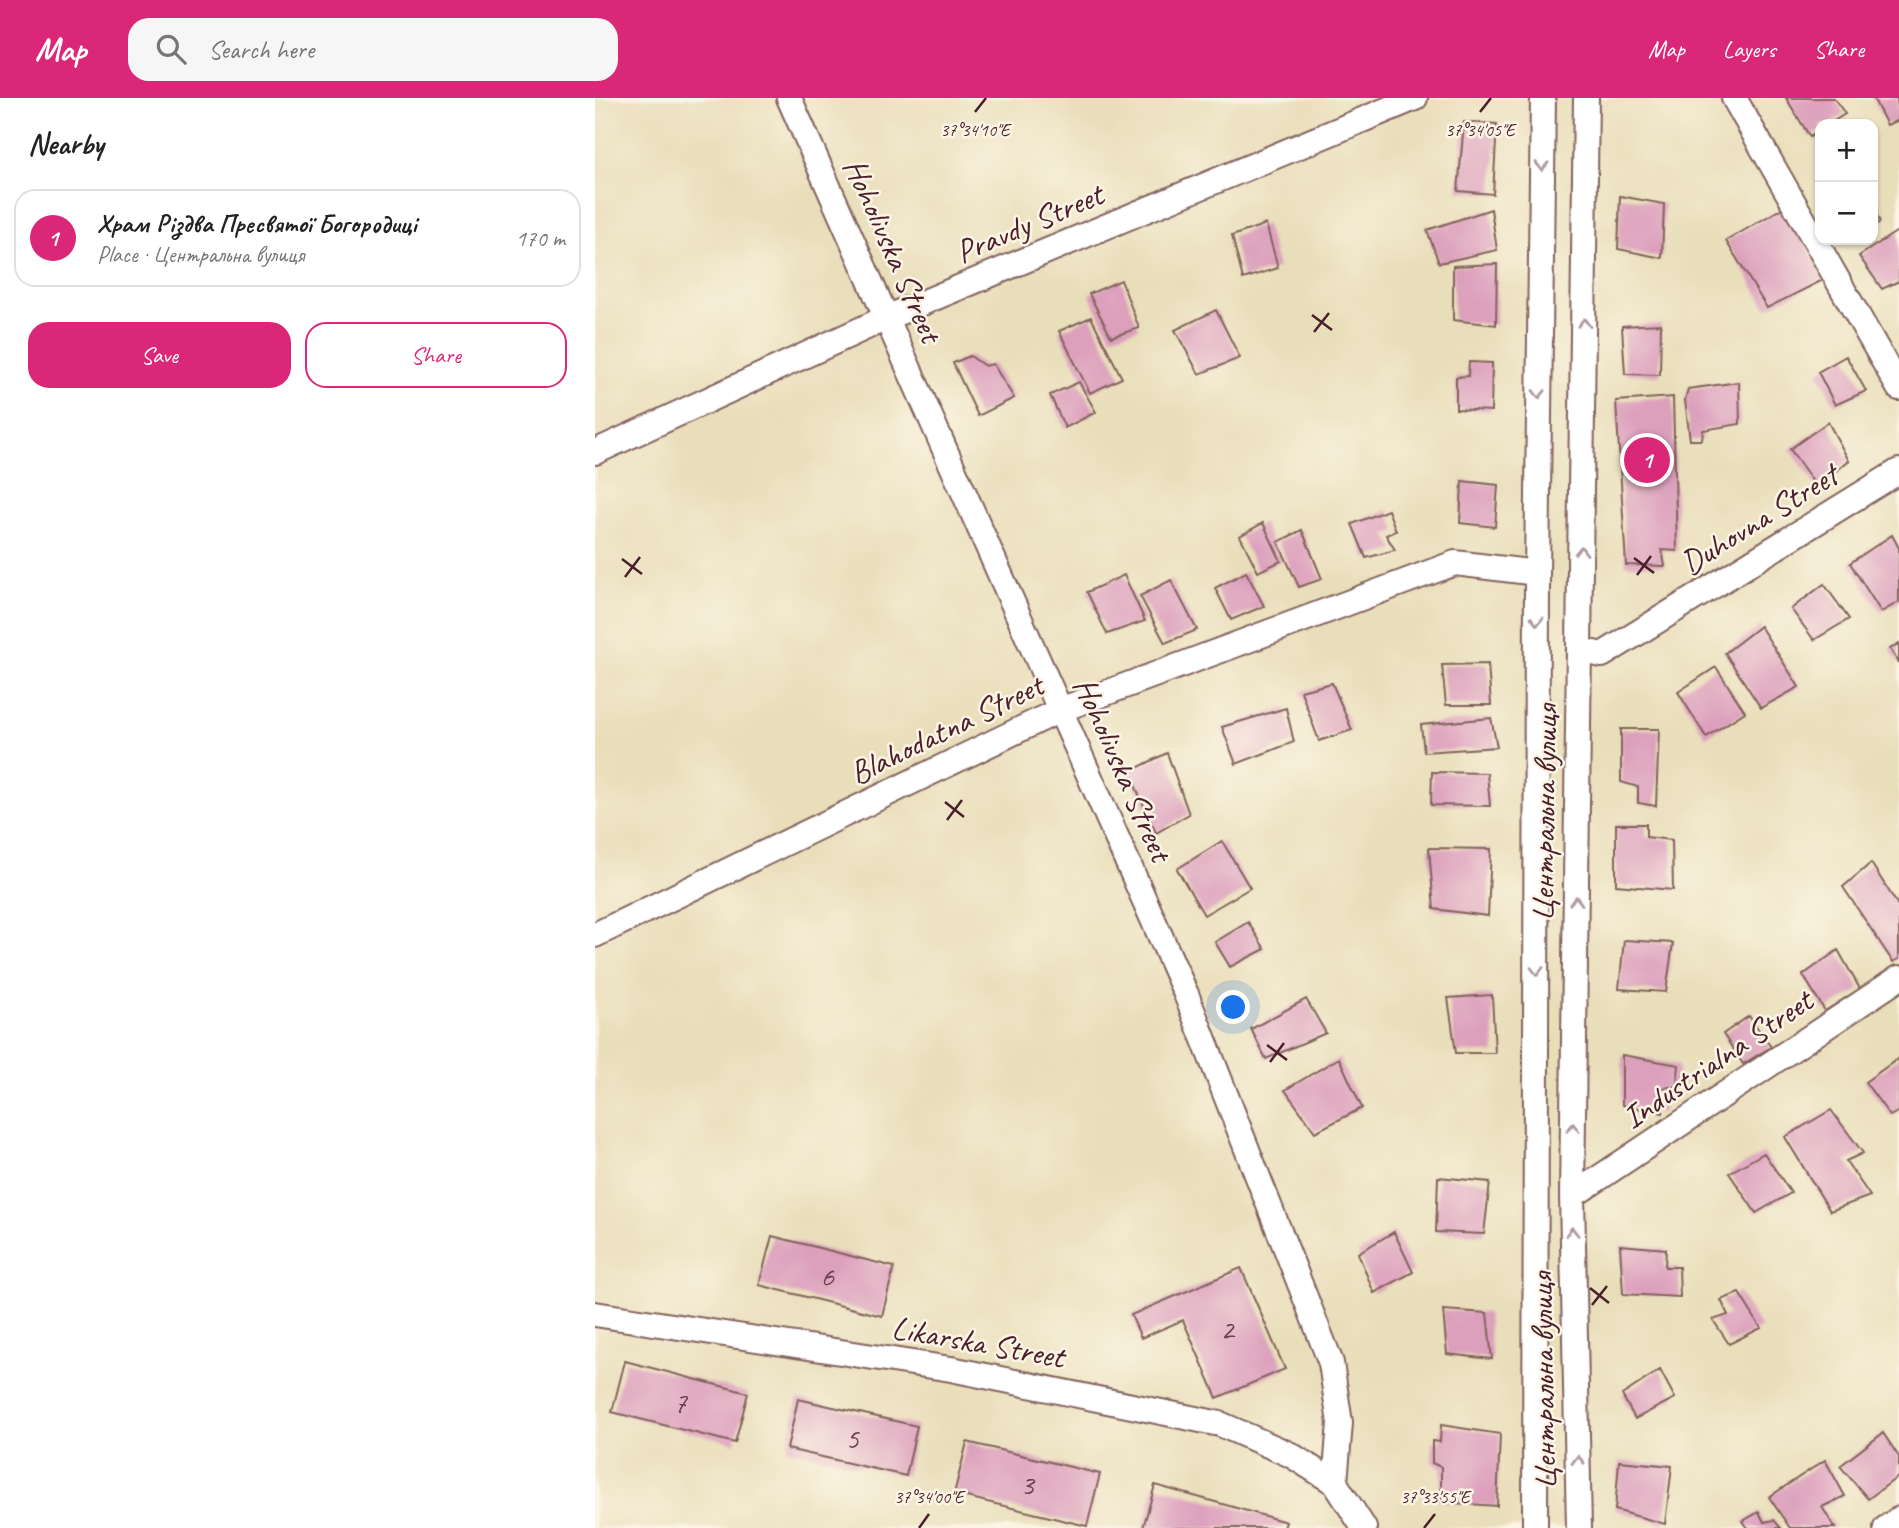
<!DOCTYPE html>
<html lang="en">
<head>
<meta charset="utf-8">
<style>
	body { margin:0; font-family:Caveat,sans-serif; background:#f6f6f6; color:#222 }
	.controls { position:absolute; right:21px; top:21px; display:grid; overflow:hidden; border-radius:14px; box-shadow:0 2px 5px #0004 }
	.controls button { width:63px; height:63px; display:grid; place-items:center; padding:0; border:0; border-bottom:2px solid #e0e0e0; background:#fff; color:#222; font:35px sans-serif }
	.you { position:absolute; left:639px; top:910px; width:24px; height:24px; margin:-18px; border:5px solid #fff; border-radius:50%; background:#1a73e8; box-shadow:0 0 0 10px #1a73e833 }
	.badge { display:grid; place-items:center; width:46px; height:46px; border-radius:50%; background:#db2777; color:#fff; font-size:23px; font-weight:700 }
	.pin { position:absolute; translate:-50% -50%; border:4px solid #fff; box-shadow:0 2px 7px #0006 }
	.list { margin:0; padding:0; list-style:none }
	h2 { display:flex; justify-content:space-between; align-items:center; height:91px; margin:0; padding:0 28px; font-size:30px }
	h2 small { font-size:23px; font-weight:400; color:#767676 }
	.list li { display:grid; grid-template-columns:46px 1fr auto; gap:21px; align-items:center; box-sizing:border-box; height:98px; margin:0 14px 14px; padding:0 14px; border:2px solid #e0e0e0; border-radius:21px }
	.list b { display:block; font-size:26px; white-space:nowrap }
	.list p { margin:0; font-size:23px; white-space:nowrap; color:#767676 }
	.list em { font-size:23px; font-style:normal; color:#767676 }
	.actions { display:flex; gap:14px; padding:21px 28px }
	.actions a { flex:1; padding:16px 0; border:2px solid #db2777; border-radius:21px; text-align:center; font-size:24px; color:#db2777 }
	.actions .main { background:#db2777; color:#fff }
	.icon { flex:none; width:38px; height:38px; fill:none; stroke:currentColor; stroke-width:2; stroke-linecap:round; stroke-linejoin:round }
	.map { position:relative; flex:none; width:1304px; height:1430px; overflow:hidden }
	header { display:flex; align-items:center; gap:42px; box-sizing:border-box; height:98px; padding:0 35px; background:#db2777; color:#fff }
	header strong { font-size:33px }
	nav { display:flex; gap:38px; margin-inline-start:auto; font-size:24px }
	.search { width:490px; height:63px; background:#f6f6f6; display:flex; align-items:center; gap:18px; box-sizing:border-box; padding:0 24px; border-radius:21px; color:#767676; font-size:26px }
	main { display:flex }
	aside { flex:1; background:#fff }
	.map>svg:first-child { display:block }
</style>
</head>
<body>
<header>
<strong>Map</strong>
<div class="search"><svg class="icon" aria-label="search" viewBox="0 0 24 24"><circle cx="10" cy="10" r="6"/><path d="M15 15l6 6"/></svg>Search here</div>
<nav><a>Map</a><a>Layers</a><a>Share</a></nav>
</header>
<main>
<aside>
<h2>Nearby<small></small></h2>
<ul class="list">
<li><span class="badge">1</span><div><b>Храм Різдва Пресвятої Богородиці</b><p>Place · Центральна вулиця</p></div><em>170 m</em></li>
</ul>
<div class="actions"><a class="main">Save</a><a>Share</a></div>
</aside>
<div class="map">
<svg width="1304" height="1430" viewBox="0 0 1304 1430">
	<rect width="100%" height="100%" fill="#fcf5e5"/>
	<filter id="ink" filterUnits="userSpaceOnUse"><feTurbulence type="fractalNoise" baseFrequency=".0143" numOctaves="2"/><feDisplacementMap in="SourceGraphic" scale="14" xChannelSelector="R" yChannelSelector="G"/><feConvolveMatrix kernelMatrix="1 2 1 2 8 2 1 2 1" color-interpolation-filters="sRGB"/></filter>
	<filter id="wash" filterUnits="userSpaceOnUse"><feTurbulence type="fractalNoise" baseFrequency=".00686" numOctaves="4" result="noise"/><feDisplacementMap in="SourceGraphic" scale="28" xChannelSelector="R" yChannelSelector="G"/><feGaussianBlur stdDeviation="1.57" result="paint"/><feColorMatrix in="noise" values="0 0 0 0 0 0 0 0 0 0 0 0 0 0 0 0 0 1.4 0 .05"/><feComposite in="paint" operator="in"/></filter>
	<g filter="url(#wash)">
		<rect width="100%" height="100%" fill="#e9deba"/>
		<g id="blocks">
			<path fill="#dc9fbc" d="M1191,0H1239L1250,16L1234,26H1225V32L1215,39Z
				M1278,0H1302L1304,22L1292,27Z
				M869,24L902,26L898,96L863,93Z
				M1025,98L1069,106L1067,160L1023,151Z
				M1189,109L1230,181L1172,210L1131,143Z
				M1278,109L1285,124L1278,128Z
				M896,111L902,152L844,165L832,132Z
				M671,126L683,170L648,181L637,138Z
				M1304,132V183L1287,191L1264,158Z
				M902,166L901,227L858,222V168Z
				M526,182L544,230L516,239L494,196Z
				M621,212L645,260L604,276L580,232Z
				M496,219L527,280L495,295L464,233Z
				M1066,226L1065,277L1030,276L1027,228Z
				M375,258L390,268L398,266L419,300L383,318L358,265Z
				M1251,258L1271,293L1240,307L1223,274Z
				M874,264L897,265L896,313L861,311V279L873,278Z
				M484,284L501,314L470,330L455,297Z
				M1144,284L1145,326L1108,332L1107,342H1095L1090,302L1093,291Z
				M1078,299L1082,453L1067,452L1070,468L1031,467L1021,303Z
				M1233,324L1254,363L1221,388L1195,351Z
				M867,383L903,387L900,429L865,425Z
				M793,412L801,433L791,437L800,452L771,460L757,426Z
				M668,425L686,463L663,474L645,438Z
				M707,432L727,481L704,489L683,444Z
				M1297,437L1304,450V504L1286,514L1255,465Z
				M651,474L669,508L636,522L620,490Z
				M529,477L550,523L512,536L492,494Z
				M576,482L602,532L570,545L545,498Z
				M1229,486L1254,521L1219,542L1196,511Z
				M1165,528L1204,589L1166,610L1130,555Z
				M1304,545V565L1295,551Z
				M893,566L896,607H851L847,567Z
				M1121,569L1150,614L1111,639L1083,594Z
				M737,585L757,632L724,643L706,593Z
				M691,610L699,644L641,666L627,629Z
				M896,620L902,649L829,654L826,627Z
				M1026,631H1064L1061,708L1043,705V689L1026,684Z
				M572,655L594,716L561,735L534,674Z
				M837,674L892,675L895,708L836,707Z
				M1021,726H1051V739L1077,742L1078,792L1021,787Z
				M627,743L655,790L609,817L582,771Z
				M834,750L896,751L893,818L839,811Z
				M1276,765L1304,809V861L1298,864L1248,789Z
				M653,824L670,851L635,869L620,844Z
				M1029,842L1078,845L1071,894L1024,891Z
				M1243,852L1265,891L1230,913L1208,877Z
				M897,897L900,955H861L853,900Z
				M711,901L731,935L671,961L656,931Z
				M1154,918L1176,949L1148,966L1128,936Z
				M1027,957L1084,967L1082,988L1066,990L1068,1015L1027,1007Z
				M744,960L767,1010L720,1034L690,992Z
				M1304,960V1013L1295,1018L1270,984Z
				M1236,1012L1268,1055L1251,1063L1275,1098L1235,1113L1190,1039Z
				M1169,1055L1196,1095L1161,1115L1134,1075Z
				M843,1079L895,1084L889,1136L841,1134Z
				M799,1134L818,1174L779,1195L763,1155Z
				M177,1138L299,1169L287,1218L164,1187Z
				M1025,1147L1071,1151L1070,1169H1084L1085,1199L1028,1196Z
				M646,1170L690,1271L622,1300L588,1222L546,1240L536,1217Z
				M1144,1195L1166,1230L1134,1246L1118,1222L1133,1217L1126,1202Z
				M848,1212L892,1215L897,1261L852,1256Z
				M30,1263L153,1295L140,1345L17,1314Z
				M1065,1272L1080,1300L1040,1321L1027,1297Z
				M203,1301L322,1328L311,1378L192,1351Z
				M846,1327L905,1336L902,1408L846,1404V1369L837,1365V1343L845,1344Z
				M1288,1335L1304,1359V1378L1273,1401L1245,1368Z
				M372,1344L505,1376L492,1428L359,1396Z
				M1230,1362L1250,1398L1227,1409L1240,1430H1195L1174,1399Z
				M1024,1363L1077,1368L1070,1426L1020,1412Z
				M560,1387L691,1424L689,1430H548Z
				M1164,1414L1169,1424L1179,1422L1186,1430H1153L1148,1423Z"/>
		</g>
	</g>
	<g filter="url(#ink)">
		<use href="#blocks" fill-opacity="0" stroke="#82625d" stroke-width="2"/>
		<g fill="none" stroke-linecap="round" stroke-linejoin="round">
			<g stroke="#82625d" stroke-width="28">
				<path id="minor" d="M194,0L591,896L736,1265L745,1325L740,1385L769,1430
					M1139,0L1304,290
					M0,354L291,220L820,0
					M985,552L1007,557L1304,373
					M0,837L465,612L860,465L942,475
					M977,1098L1304,880
					M0,1216L356,1271L625,1326L696,1357L740,1385
					M940,1430L942,475L948,0
					M984,1430L977,1098L991,0
					M1291,1430L1304,1421"/>
			</g>
			<use href="#minor" stroke="#fff" stroke-width="24"/>
		</g>
		<defs><path id="oneway-chevron" d="M-2-3.5L2.5 0L-2 3.5" fill="none" stroke-width="1.6" stroke-linecap="round" stroke-linejoin="round" transform="scale(1.75)"/></defs>
		<g stroke="#ae9aa0">
			<use href="#oneway-chevron" transform="translate(947 68) rotate(91)"/>
			<use href="#oneway-chevron" transform="translate(989 225) rotate(-89)"/>
			<use href="#oneway-chevron" transform="translate(944 296) rotate(91)"/>
			<use href="#oneway-chevron" transform="translate(986 453) rotate(-89)"/>
			<use href="#oneway-chevron" transform="translate(942 523) rotate(90)"/>
			<use href="#oneway-chevron" transform="translate(981 803) rotate(-89)"/>
			<use href="#oneway-chevron" transform="translate(942 873) rotate(90)"/>
			<use href="#oneway-chevron" transform="translate(978 1030) rotate(-89)"/>
			<use href="#oneway-chevron" transform="translate(977 1134) rotate(-91)"/>
			<use href="#oneway-chevron" transform="translate(983 1362) rotate(-91)"/>
		</g>
	</g>
	<path fill="none" stroke="#4a1f2b" stroke-width="2.5" d="M380,14L391,0M885,14L896,0M717,217L737,232M719,234L734,215M1039,460L1059,475M27,461L47,476M1042,477L1056,458M30,479L45,459M350,704L369,719M352,722L367,702M672,947L692,962M675,964L689,945M995,1190L1014,1205M997,1207L1012,1188M324,1430L334,1416M829,1430L840,1416"/>
	<g text-anchor="middle" dominant-baseline="central" stroke-width="5" stroke-linejoin="round" paint-order="stroke">
		<g font-size="30" fill="#6e3f4f">
			<text x="232" y="1178">6</text>
			<text x="632" y="1231">2</text>
			<text x="85" y="1304">7</text>
			<text x="257" y="1340">5</text>
			<text x="432" y="1386">3</text>
		</g>
		<g font-size="33" fill="#4a1f2b" stroke="#fcf5e5">
			<text transform="translate(434 125) rotate(-23)">Pravdy Street</text>
			<text transform="translate(298 152) rotate(66)">Hoholivska Street</text>
			<text transform="translate(1164 421) rotate(-32)">Duhovna Street</text>
			<text transform="translate(351 631) rotate(-26)">Blahodatna Street</text>
			<text transform="translate(528 671) rotate(66)">Hoholivska Street</text>
			<text transform="translate(949 715) rotate(-89)">Центральна вулиця</text>
			<text transform="translate(1122 961) rotate(-34)">Industrialna Street</text>
			<text transform="translate(383 1244) rotate(10)">Likarska Street</text>
			<text transform="translate(948 1283) rotate(-91)">Центральна вулиця</text>
		</g>
	</g>
	<g font-size="18" text-anchor="middle" fill="#4a1f2b" stroke="#fcf5e5" stroke-width="5" stroke-linejoin="round" paint-order="stroke">
		<text x="380" y="38">37°34'10"E</text>
		<text x="885" y="38">37°34'05"E</text>
		<text x="334" y="1405">37°34'00"E</text>
		<text x="840" y="1405">37°33'55"E</text>
	</g>
</svg>
<div class="controls">
<button>+</button>
<button>−</button>
</div>
<div class="you"></div>
<div class="pin badge" style="left:1052px;top:362px">1</div>
</div>
</main>
</body>
</html>
